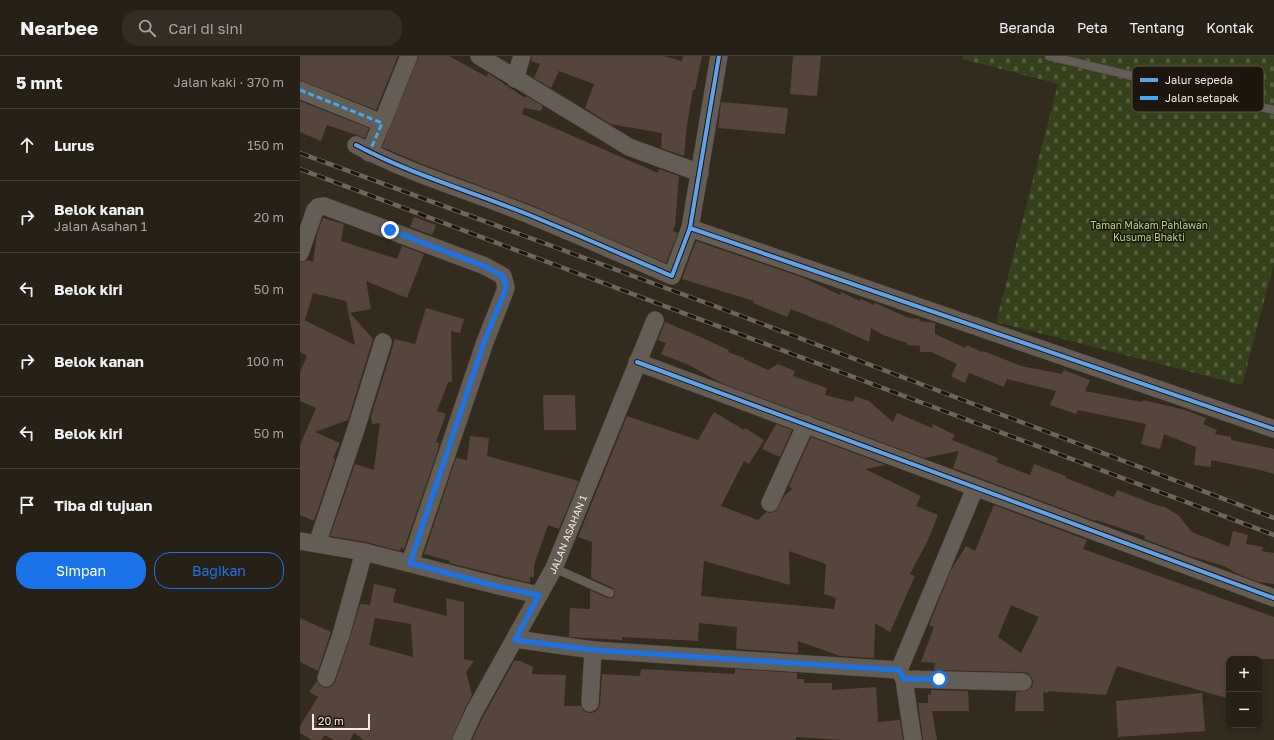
<!DOCTYPE html>
<html lang="id">
<head>
<meta charset="utf-8">
<style>
	body { margin:0; font-family:"Golos Text",sans-serif; background:#332d24; color:#f1f3f6 }
	.controls { position:absolute; right:12px; bottom:12px; display:grid; overflow:hidden; border-radius:8px; box-shadow:0 2px 6px #0003 }
	.controls button { width:36px; height:36px; display:grid; place-items:center; padding:0; border:0; border-bottom:1px solid #433e36; background:#272017; color:#f1f3f6; font:20px sans-serif }
	.scale { position:absolute; left:12px; bottom:10px; width:58px; box-sizing:border-box; padding-left:4px; border:2px solid #f4e9dd; border-top:0; font-size:11px; line-height:14px; white-space:nowrap; color:#f4e9dd; -webkit-text-stroke:3px #1d160d; paint-order:stroke }
	.stop { position:absolute; width:12px; height:12px; margin:-9px; border:3px solid #1a73e8; border-radius:50%; background:#fff }
	.stop.end { background:#1a73e8; border-color:#fff; box-shadow:0 1px 4px #0008 }
	.list { margin:0; padding:0; list-style:none }
	h2 { display:flex; justify-content:space-between; align-items:center; height:52px; margin:0; padding:0 16px; font-size:17px }
	h2 small { font-size:13px; font-weight:400; color:#a4a3a1 }
	.list li { display:grid; grid-template-columns:26px 1fr auto; gap:12px; align-items:center; box-sizing:border-box; height:72px; padding:0 16px; border-top:1px solid #433e36 }
	.list b { display:block; font-size:15px; white-space:nowrap }
	.list p { margin:0; font-size:13px; white-space:nowrap; color:#a4a3a1 }
	.list em { font-size:13px; font-style:normal; color:#a4a3a1 }
	.actions { display:flex; gap:8px; padding:12px 16px }
	.actions a { flex:1; padding:9px 0; border:1px solid #1a73e8; border-radius:16px; text-align:center; font-size:14px; color:#1a73e8 }
	.actions .main { background:#1a73e8; color:#fff }
	.icon { flex:none; width:22px; height:22px; fill:none; stroke:currentColor; stroke-width:2; stroke-linecap:round; stroke-linejoin:round }
	.map { position:relative; flex:none; width:974px; height:684px; overflow:hidden }
	header { display:flex; align-items:center; gap:24px; box-sizing:border-box; height:56px; padding:0 20px; background:#272017; border-bottom:1px solid #433e36 }
	header strong { font-size:19px }
	nav { display:flex; gap:22px; margin-inline-start:auto; font-size:14px }
	.search { width:280px; height:36px; background:#332d24; display:flex; align-items:center; gap:10px; box-sizing:border-box; padding:0 14px; border-radius:16px; color:#a4a3a1; font-size:15px }
	main { display:flex }
	aside { flex:1; background:#272017 }
	.map>svg:first-child { display:block }
</style>
</head>
<body>
<header>
<strong>Nearbee</strong>
<div class="search"><svg class="icon" aria-label="search" viewBox="0 0 24 24"><circle cx="10" cy="10" r="6"/><path d="M15 15l6 6"/></svg>Cari di sini</div>
<nav><a>Beranda</a><a>Peta</a><a>Tentang</a><a>Kontak</a></nav>
</header>
<main>
<aside>
<h2>5 mnt<small>Jalan kaki · 370 m</small></h2>
<ul class="list">
<li><svg class="icon" aria-label="ahead" viewBox="0 0 24 24"><path d="M12 20V5M6 11l6-6 6 6"/></svg><div><b>Lurus</b></div><em>150 m</em></li>
<li><svg class="icon" aria-label="right" viewBox="0 0 24 24"><path d="M7 20v-9h11M14 6l5 5-5 5"/></svg><div><b>Belok kanan</b><p>Jalan Asahan 1</p></div><em>20 m</em></li>
<li><svg class="icon" aria-label="left" viewBox="0 0 24 24"><path d="M17 20v-9H6M10 6l-5 5 5 5"/></svg><div><b>Belok kiri</b></div><em>50 m</em></li>
<li><svg class="icon" aria-label="right" viewBox="0 0 24 24"><path d="M7 20v-9h11M14 6l5 5-5 5"/></svg><div><b>Belok kanan</b></div><em>100 m</em></li>
<li><svg class="icon" aria-label="left" viewBox="0 0 24 24"><path d="M17 20v-9H6M10 6l-5 5 5 5"/></svg><div><b>Belok kiri</b></div><em>50 m</em></li>
<li><svg class="icon" aria-label="arrive" viewBox="0 0 24 24"><path d="M6 21V4h12l-3 4 3 4H6"/></svg><div><b>Tiba di tujuan</b></div></li>
</ul>
<div class="actions"><a class="main">Simpan</a><a>Bagikan</a></div>
</aside>
<div class="map">
<svg width="974" height="684" viewBox="0 0 974 684">
	<defs>
		<pattern id="cemetery-stones" width="16" height="16" patternUnits="userSpaceOnUse"><rect width="16" height="16" fill="#34411b"/><path d="M2 7V4a2 2 0 0 1 4 0v3zM10 15v-3a2 2 0 0 1 4 0v3z" fill="#525c3c"/></pattern>
	</defs>
	<rect width="100%" height="100%" fill="#342b1f"/>
	<path fill="url(#cemetery-stones)" d="M663,0H974V207L942,329L696,266L758,28L662,3Z"/>
	<path fill="#56453c" fill-rule="evenodd" d="M0,0H98L76,54L0,24Z
		M119,0H149L187,21L188,17L225,42L226,40L243,50L241,55L224,52L222,58L358,117L359,113L379,120L375,170L373,175L378,177L366,207L229,148L122,108L82,91Z
		M232,0H363L382,5L383,0H402L395,34H393L387,69L384,100L361,92L362,77L310,68L285,52L294,28L259,15L251,32L234,22L240,8L231,5Z
		M493,0H521L517,40L490,38Z
		M0,45L69,72L65,82L27,69L21,85L0,76Z
		M421,46L488,52L485,78L418,72Z
		M114,161L136,169L132,179L110,171Z
		M23,162L44,168L41,185L97,203L102,190L124,198L107,242L66,225L71,253L50,257L73,283L48,364L15,376L40,387L33,402L35,403L14,465L0,459V389L16,352L0,345V316L7,300L0,296V207L7,204L13,206L17,178ZM13,237L46,245L55,289L4,264H5Z
		M396,185L504,222L540,239L541,236L560,245L561,243L574,249L575,247L609,262L620,263L619,265L635,267V278L665,292L667,289L682,296L683,295L721,310L762,318L764,314L790,324L785,335L842,346L843,344L885,354L906,362L903,368L917,374L915,378L931,381V384L974,393V418L960,414L911,404V411L894,409L896,391L864,378L860,393L841,388L846,368L778,354L776,358L750,349L756,335L707,323L704,331L669,317L665,327L651,320L657,308L631,296H620V290L607,289V287L583,279L571,272L569,286L523,265V266L491,253L487,261L453,247L454,245L382,223Z
		M126,252L164,263L160,277L151,275L152,326H148L137,355L146,358L136,386L139,387L138,394L104,493L101,492L100,495L66,486L30,480L55,408L74,414L80,367L72,368L71,360L95,283L115,288Z
		M365,266L396,279L429,294L428,296L444,302V303L468,314L478,308L495,315L493,320L527,332L525,339L553,346L555,340L569,345L593,366L597,357L632,372L633,368L655,379L652,384L698,402L696,406L730,419L734,408L766,420V422L814,441L817,434L862,451L863,450L878,459L892,476L929,491L933,475L948,479L946,488L963,491L962,495L974,497V528L959,526L942,520L924,510L890,500L844,483L845,480L796,464L795,465L653,412L659,395L624,402L421,327L389,309L361,298L366,287L358,284Z
		M243,339H275L276,374H244Z
		M414,356L444,374L445,372L464,384L449,408L444,405L421,450L458,464L466,456L471,457L476,455L484,440L492,433L489,430L511,381L586,409L565,413L621,440L616,450L638,459L628,484L610,518L615,520L590,576L575,567L574,602L540,600L498,585V597L436,593L437,571L399,567L398,585L322,581V584L269,581L270,552L290,553V534L308,542H313L315,539V536L313,532L291,522L292,486L278,481L327,360L398,384ZM489,495L526,508L524,538L536,542L534,553L401,540L404,505L490,529Z
		M476,368L492,374L480,401L462,393Z
		M170,380L189,382L187,400L279,425L259,473L248,469L234,509V521H230V527L149,507L150,505L124,498L156,402L167,404Z
		M694,449L787,484L783,493L974,561V603H929V632L926,642L817,610L806,639L748,635V637L743,636L744,655H715L716,636L727,635L732,631L733,626L732,622L728,617L723,616L634,614L635,607L621,606L634,571L629,569L651,514L666,490L675,495ZM711,549L739,561L721,597L698,581Z
		M74,528L96,533L93,546L147,560L146,542L164,546V603L174,605L166,616L172,639L165,652L151,684H64L54,677L50,684H34L25,679L21,684H12L0,677V670L18,641L9,636L17,625L19,629L22,631L27,632L32,630L35,626L50,582L60,548L70,549ZM75,562L111,568L113,601L69,589Z
		M0,562L31,576L18,615L0,606Z
		M214,605H220L233,611L232,618L266,619L264,650H281L284,655L289,657L295,656L298,653L300,648L302,618L340,620L341,613L435,618V613L497,617V623H504V627H532V634L576,631L578,666L600,664L603,684H546L496,681V684H172L183,661Z
		M631,634L668,635L669,655H632L637,684H623L618,647H628V638L631,639Z
		M902,637L905,675L818,681L816,645Z"/>
	<g fill="none" stroke-linecap="round" stroke-linejoin="round">
		<g stroke="#4e473d" stroke-width="9">
			<path id="lane" d="M749,0L974,54
				M254,512L310,537"/>
		</g>
		<g stroke="#4e473d" stroke-width="18">
			<g id="street">
				<path d="M179,0L329,91L400,117"/>
				<path d="M215,23L222,0"/>
				<path d="M0,34L82,67L69,97"/>
				<path d="M82,67L109,0"/>
				<path d="M56,89C110,118 170,135 227,158C276,178 323,199 372,220L390,172L419,0"/>
				<path d="M390,172L974,373"/>
				<path d="M0,197L15,154L18,151L24,150L185,210L203,220L206,231L205,235L185,286L110,507"/>
				<path d="M337,306L974,542"/>
				<path d="M470,447L506,368"/>
				<path d="M0,485L64,496L195,529L239,539"/>
				<path d="M17,488L56,373L83,286"/>
				<path d="M215,583L293,594L599,614L604,623L723,626"/>
				<path d="M599,614L675,432"/>
				<path d="M26,622L41,579L64,496"/>
				<path d="M604,623L613,684"/>
				<path d="M290,647L293,594"/>
				<path id="s1" d="M161,684L174,656L254,512L355,264"/>
			</g>
		</g>
		<use href="#lane" stroke="#645d55" stroke-width="8"/>
		<use href="#street" stroke="#645d55" stroke-width="17"/>
		<g stroke="#6c665e" stroke-width="4.5">
			<path id="rail" d="M0,97L428,255L974,462
				M0,113L974,479"/>
		</g>
		<use href="#rail" stroke="#1d160d" stroke-width="3" stroke-dasharray="9" stroke-linecap="butt"/>
		<path stroke="#3fa9f5" stroke-width="3" stroke-dasharray="6 3" stroke-linecap="butt" d="M0,34L82,67L69,97"/>
		<g stroke="#1d160d" stroke-width="6">
			<path id="cycleway" d="M56,89C110,118 170,135 227,158C276,178 323,199 372,220L390,172L419,0
				M390,172L974,373
				M337,306L974,542"/>
		</g>
		<use href="#cycleway" stroke="#60a3ed" stroke-width="4"/>
	</g>
	<g fill="none" stroke-linecap="round" stroke-linejoin="round">
		<path stroke="#1a73e8" stroke-width="5" d="M90,174L184,210L203,220L206,231L205,235L184,286L110,507L196,530L239,539L215,584L293,594L599,614L604,623H639"/>
	</g>
	<g text-anchor="middle" dominant-baseline="central" stroke-width="3" stroke-linejoin="round" paint-order="stroke">
		<g font-size="10" fill="#b3d87f" stroke="#1d160d">
			<text x="849" y="169">Taman Makam Pahlawan<tspan x="849" dy="12">Kusuma Bhakti</tspan></text>
		</g>
		<g font-size="10" fill="#f4e9dd" stroke="#1d160d">
			<text stroke="none"><textPath href="#s1" startOffset="232">JALAN ASAHAN 1</textPath></text>
		</g>
	</g>
	<rect x="832" y="10" width="132" height="46" rx="6" fill="#1d160d" stroke="#5e554b" stroke-width="1"/>
	<rect x="840" y="22" width="18" height="4" fill="#60a3ed"/>
	<rect x="840" y="40" width="18" height="4" fill="#3fa9f5"/>
	<g font-size="11" fill="#f4e9dd">
		<text x="865" y="28">Jalur sepeda</text>
		<text x="865" y="46">Jalan setapak</text>
	</g>
</svg>
<div class="controls">
<button>+</button>
<button>−</button>
</div>
<div class="scale">20 m</div>
<div class="stop" style="left:639px;top:623px"></div>
<div class="stop end" style="left:90px;top:174px"></div>
</div>
</main>
</body>
</html>
